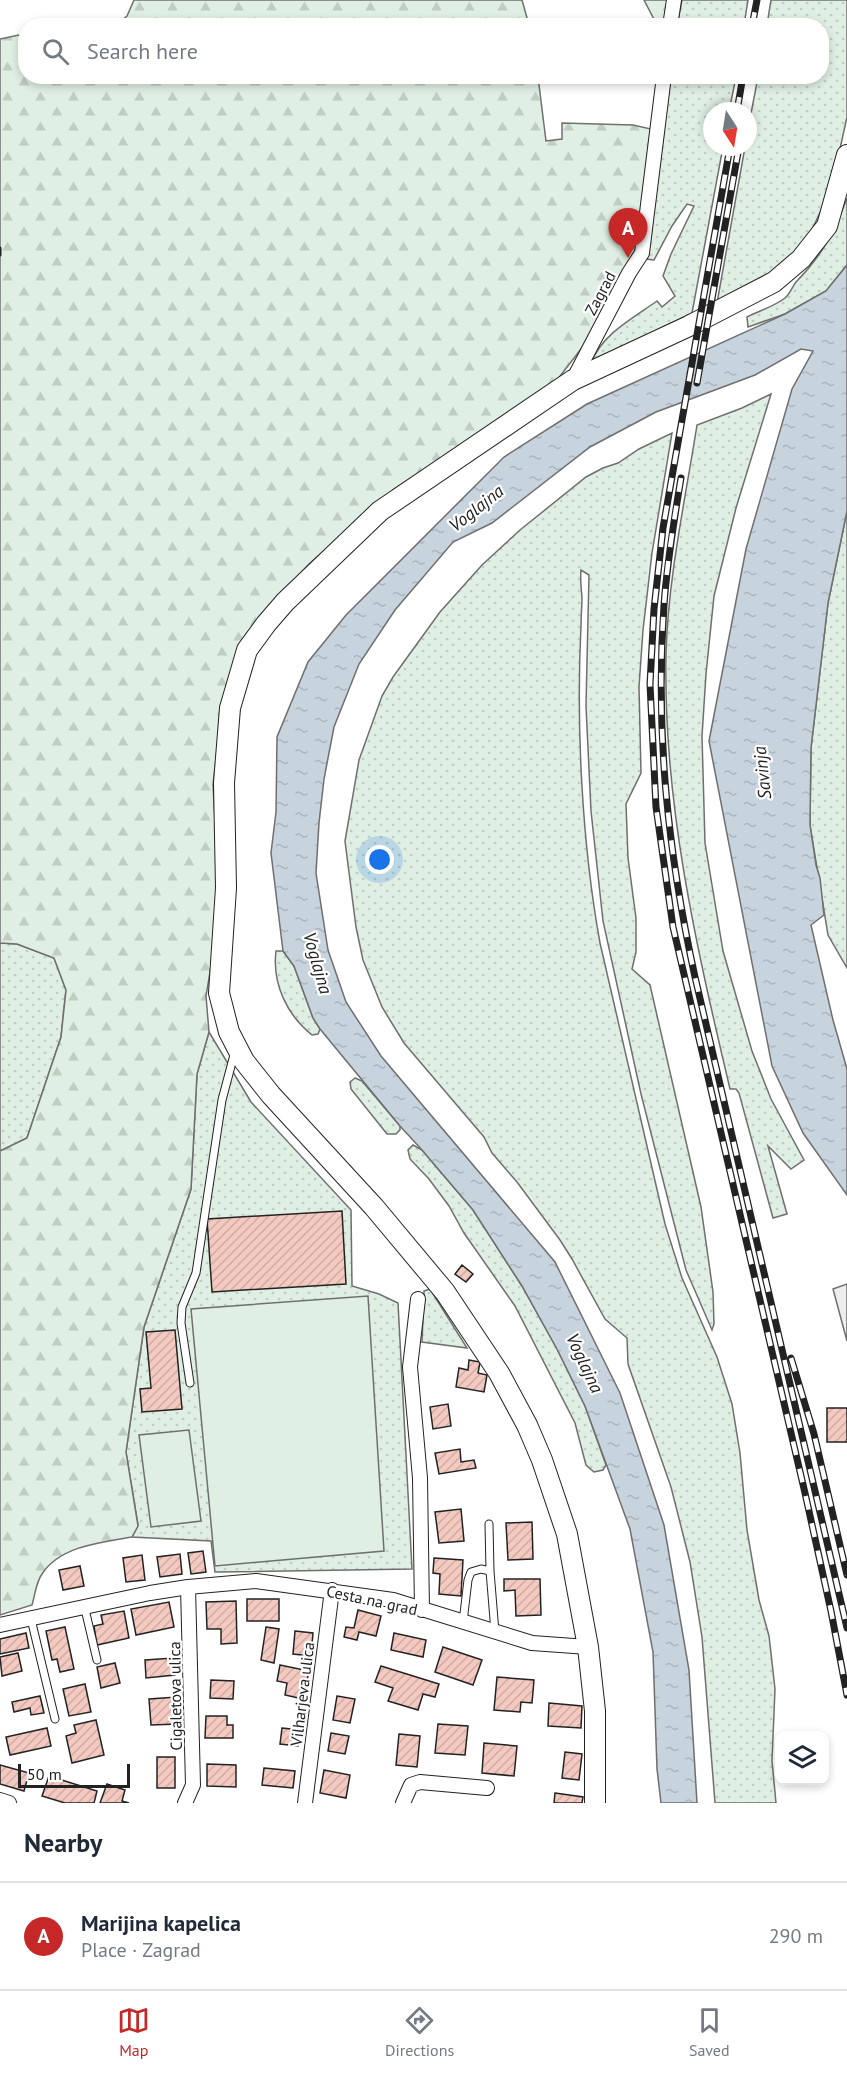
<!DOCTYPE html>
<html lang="en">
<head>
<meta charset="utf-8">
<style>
	body { margin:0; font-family:"PT Sans",sans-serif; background:#f2f2f3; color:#1f2937 }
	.controls { position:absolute; right:18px; bottom:18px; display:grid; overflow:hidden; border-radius:12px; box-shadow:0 3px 9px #0003 }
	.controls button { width:54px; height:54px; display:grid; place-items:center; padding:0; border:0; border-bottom:2px solid #e0e1e3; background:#fff; color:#1f2937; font:30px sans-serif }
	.compass { position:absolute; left:703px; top:102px; width:54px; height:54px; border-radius:50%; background:#fff; box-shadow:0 3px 9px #0003; rotate:168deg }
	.scale { position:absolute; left:18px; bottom:15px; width:112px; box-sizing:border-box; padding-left:6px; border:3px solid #222; border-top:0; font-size:16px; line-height:21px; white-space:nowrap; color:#222; -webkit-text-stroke:4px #fff; paint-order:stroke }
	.you { position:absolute; left:380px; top:860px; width:21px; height:21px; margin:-15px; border:4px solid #fff; border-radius:50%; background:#1a73e8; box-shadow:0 0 0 9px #1a73e833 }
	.badge { display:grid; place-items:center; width:39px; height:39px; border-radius:50%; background:#c62828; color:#fff; font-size:20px; font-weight:700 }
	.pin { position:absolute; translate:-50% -50px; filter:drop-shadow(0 2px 3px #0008) }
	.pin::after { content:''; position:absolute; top:32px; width:21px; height:18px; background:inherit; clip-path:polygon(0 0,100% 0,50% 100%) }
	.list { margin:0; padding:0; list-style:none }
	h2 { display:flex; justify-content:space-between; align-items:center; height:78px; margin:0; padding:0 24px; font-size:26px }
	h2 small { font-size:20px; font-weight:400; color:#747a83 }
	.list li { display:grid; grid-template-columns:39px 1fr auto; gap:18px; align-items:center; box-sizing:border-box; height:108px; padding:0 24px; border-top:2px solid #e0e1e3 }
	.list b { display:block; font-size:22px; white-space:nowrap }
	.list p { margin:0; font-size:20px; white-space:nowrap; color:#747a83 }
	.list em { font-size:20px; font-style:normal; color:#747a83 }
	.icon { flex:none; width:33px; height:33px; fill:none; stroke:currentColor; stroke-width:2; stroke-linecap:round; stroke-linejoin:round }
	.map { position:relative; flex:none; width:847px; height:1803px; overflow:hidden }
	.search { position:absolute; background:#fff; box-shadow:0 3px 9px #0003; left:18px; right:18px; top:18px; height:66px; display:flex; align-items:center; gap:15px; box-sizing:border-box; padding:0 21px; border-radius:24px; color:#747a83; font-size:22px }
	.sheet { height:186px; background:#fff }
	nav { display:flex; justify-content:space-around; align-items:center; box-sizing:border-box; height:84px; border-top:2px solid #e0e1e3; background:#fff; font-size:16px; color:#747a83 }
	nav a { display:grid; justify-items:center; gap:3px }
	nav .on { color:#c62828 }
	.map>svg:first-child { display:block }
</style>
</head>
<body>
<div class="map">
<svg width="847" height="1803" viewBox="0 0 847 1803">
	<defs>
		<pattern id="green-dots" width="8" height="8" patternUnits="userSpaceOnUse" patternTransform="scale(1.5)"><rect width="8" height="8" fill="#e0efe3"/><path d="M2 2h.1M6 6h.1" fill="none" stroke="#c0cdc2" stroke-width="1.8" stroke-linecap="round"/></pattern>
		<pattern id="forest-firs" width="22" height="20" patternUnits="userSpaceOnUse" patternTransform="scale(1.5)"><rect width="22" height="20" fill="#e0efe3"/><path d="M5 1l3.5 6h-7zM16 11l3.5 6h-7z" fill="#c0cdc2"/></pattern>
		<pattern id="water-ripples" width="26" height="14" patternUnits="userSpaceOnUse" patternTransform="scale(1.5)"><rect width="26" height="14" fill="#c7d3dd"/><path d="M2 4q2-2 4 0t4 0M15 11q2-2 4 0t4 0" fill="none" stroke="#abb5bd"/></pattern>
		<pattern id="building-hatch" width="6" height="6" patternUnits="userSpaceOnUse" patternTransform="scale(1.5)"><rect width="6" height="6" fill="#f3c9c0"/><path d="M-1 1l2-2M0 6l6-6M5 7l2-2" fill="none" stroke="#d0aca5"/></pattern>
	</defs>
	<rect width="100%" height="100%" fill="#fff"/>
	<path fill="url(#green-dots)" stroke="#6f6f6f" stroke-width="1.5" d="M682,0H748L744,25L677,26Z
		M771,0H847V117L834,176L823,206L809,236L792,256L776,270L717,303L745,147H748V129L758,77L822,76V26L767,25Z
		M693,76L705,79L706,77H736L729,111H712V147H723L692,313L591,363C602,334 633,318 657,301L662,307L675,296L663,276L671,254L694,206L687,204L672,226L654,260L646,259L666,90L672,77Z
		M847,198V265L826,291L785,314L748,327L747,317C759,311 775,306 785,298C790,294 792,287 796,282C821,257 835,231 847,198Z
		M771,394L736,508L714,596L706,674L702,736L705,843L723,951L752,1051L771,1099L804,1160L791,1169L768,1146L787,1214L773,1218L739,1093L736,1089H730C696,945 663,803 666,654C668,578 685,501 697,425L742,408Z
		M672,433L652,553L643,630L639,687L641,773L626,804L628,858L636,918V952L632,969L650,985L701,1207L713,1292L714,1324L712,1330L686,1270L641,1094L603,921L591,811L586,706L589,575L581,570C580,579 581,588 582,597C582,606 581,615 581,625C576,726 582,844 600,943L665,1224L682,1278L717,1357L732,1404L740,1453L747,1530L759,1600L769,1636L775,1689L772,1761L776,1803H715L702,1637L690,1562L671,1487L628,1364L627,1338L605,1319L572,1259L560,1240L517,1182L492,1153L484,1137L404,1043L382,1007L363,960L356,927L345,841L359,760L382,696L393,677L440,612L482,565L520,530L586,477L603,468L618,463L639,449Z
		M847,511V968L828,935L810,825L811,748L828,603Z
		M0,943L17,944L54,958L66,990L61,1037L27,1138L0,1151Z
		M276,951H283L294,966L313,1018L320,1029L318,1034L312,1035C287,1015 272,984 276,951Z
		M209,1032L251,1102L351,1210L352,1286L379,1294L398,1303L412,1569L215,1572L211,1541L132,1537L138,1525L126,1452L144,1327L191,1189L197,1074Z
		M355,1078L362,1081L400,1126V1130L396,1134H387L351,1089L350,1082Z
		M413,1145L422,1150L473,1210L522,1286L557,1349L585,1406L606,1465L603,1470L594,1472L586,1465L575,1423L515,1306L464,1233L449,1206L429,1179L410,1159L408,1150Z
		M430,1289L467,1348L422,1342L424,1291Z"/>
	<path fill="url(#forest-firs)" stroke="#6f6f6f" stroke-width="1.5" d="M134,0H522L529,25H116L127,16Z
		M644,0H672L667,25H657Z
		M19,35L25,36L26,76L538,77L546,141L562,139V123L633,125L651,129L639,232L634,256L609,304L581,349L554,384L394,489L309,564L272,604L222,705L213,785L219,892L218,925L206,996L209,1032L197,1074L191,1189L144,1327L126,1452L138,1526L132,1537C102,1542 60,1546 42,1574C36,1582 35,1595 32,1605L0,1615V1151L27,1138L61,1037L66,990L54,958L17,944L0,943V39Z"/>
	<path fill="#e0efe3" stroke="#6f6f6f" stroke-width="1.5" d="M368,1296L384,1551L215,1566L191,1309Z
		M189,1430L201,1521L151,1527L139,1435Z"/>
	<path fill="#ededed" stroke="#6f6f6f" stroke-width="1.5" d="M847,1284V1341L833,1289Z"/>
	<path fill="url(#water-ripples)" stroke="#6f6f6f" stroke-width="1.5" d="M847,265V511L828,603L811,748L810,825L816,865L820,878L824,915L811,925L833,1020L847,1069V1195L803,1133L772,1066L709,741L746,549L792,389L813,351L801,349L755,375L656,412L590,447L492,523L453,542L395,610L359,664L334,727L324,779L319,823L316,873L328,950L346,1002L381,1056L555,1262L620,1393L664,1525L689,1670L697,1803H661L657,1769L653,1652L630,1529L585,1406L557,1349L522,1286L473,1210L422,1150L400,1126L320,1029L313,1018L294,966L283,951L271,853L276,812L277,737L308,662L346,615L504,457L587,404L785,314L826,291Z"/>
	<path fill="url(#building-hatch)" stroke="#222" stroke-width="1.5" d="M342,1211L346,1284L212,1292L207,1219Z
		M462,1265L473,1274L466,1282L455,1274Z
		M175,1330L182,1409L142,1412L140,1389L151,1388L146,1332Z
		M469,1360L480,1362L478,1373L487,1375L484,1392L456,1387L459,1368L468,1370Z
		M448,1404L451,1426L433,1429L430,1407Z
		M827,1408H847V1442H827Z
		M460,1449L461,1462L474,1460L476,1468L439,1474L435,1453Z
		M461,1509L464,1541L439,1543L435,1512Z
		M532,1522L533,1559L508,1560L506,1523Z
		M203,1551L206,1572L191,1574L188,1553Z
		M180,1554L182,1574L160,1577L157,1557Z
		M142,1555L145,1580L126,1582L123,1558Z
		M434,1558L463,1560L461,1596L439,1594L440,1574L433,1573Z
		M80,1566L84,1586L63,1590L59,1570Z
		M504,1579H540L541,1615L516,1616L515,1590L504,1591Z
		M247,1599H279V1621H247Z
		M236,1601L237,1643L221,1644V1629H207L206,1602Z
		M169,1602L174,1627L136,1635L131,1609Z
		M358,1610L381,1616L376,1636L359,1632L357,1640L344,1637L346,1627L354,1628Z
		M124,1611L129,1638L97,1645L94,1626L103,1624L101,1615Z
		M65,1627L74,1669L60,1672L57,1659L52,1660L46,1631Z
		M266,1627L279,1629L274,1663L261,1660Z
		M295,1631L313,1633L311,1656L293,1654Z
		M26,1633L29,1648L0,1654V1639Z
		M394,1633L426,1640L423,1657L391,1650Z
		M443,1647L482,1660L473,1685L435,1672Z
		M18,1653L22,1671L2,1676L0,1657Z
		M174,1658L175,1675L146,1678L145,1660Z
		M115,1663L120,1683L101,1688L97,1667Z
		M280,1665L309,1671L303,1699L285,1695L287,1683L277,1681Z
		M381,1666L439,1684L435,1697L423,1694L418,1710L388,1701L393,1688L375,1682Z
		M497,1677L534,1680L532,1703L521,1702L520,1712L494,1710Z
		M211,1680L234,1681L233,1699L210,1698Z
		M85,1684L91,1712L69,1716L63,1689Z
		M40,1696L44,1713L31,1715L30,1708L14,1712L12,1702Z
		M337,1696L355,1699L350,1723L333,1720Z
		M177,1697L178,1724L151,1725L149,1699Z
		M549,1703L582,1706L581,1728L548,1726Z
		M206,1716H227V1725H233V1738H205Z
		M96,1720L104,1755L72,1763L66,1736L76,1733L74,1725Z
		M438,1724L468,1726L465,1755L435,1753Z
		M47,1728L51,1746L10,1755L6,1737Z
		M282,1728L300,1730L298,1746L280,1744Z
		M331,1733L349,1736L345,1754L328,1751Z
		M399,1734L420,1736L417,1767L396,1765Z
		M484,1743L517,1746L514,1776L482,1773Z
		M565,1752L582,1754L579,1780L562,1778Z
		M157,1757H175V1788H157Z
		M207,1764L236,1765V1787L207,1786Z
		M0,1765L29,1773L24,1791L0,1784Z
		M264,1768L295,1771L293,1788L262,1785Z
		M324,1770L350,1775L346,1798L320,1793Z
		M49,1776L97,1791L94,1803H65L42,1796Z
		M107,1784L125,1790L122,1801L129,1803H100Z
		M555,1793L583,1797L582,1803H554Z"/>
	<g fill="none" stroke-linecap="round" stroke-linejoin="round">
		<g stroke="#222" stroke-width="9">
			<path id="lane" d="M190,1383L181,1323L182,1307L196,1273L222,1100L235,1051
				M489,1524L490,1571L495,1632
				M84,1605L97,1660
				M31,1619L55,1719
				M463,1622L468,1580L471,1572L481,1569L490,1571"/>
		</g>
		<g stroke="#222" stroke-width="16">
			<path id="street" d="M670,26L674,0
				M573,380L629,273L642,253L664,76
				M418,1299L410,1367L420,1478L422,1610
				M0,1625L150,1593L188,1587L256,1581L393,1600L532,1643L588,1647
				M0,1800L9,1803
				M185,1803L193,1785L188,1587
				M305,1803L332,1590
				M403,1803L411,1785L420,1782L487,1788"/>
		</g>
		<g stroke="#222" stroke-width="22">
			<path id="secondary" d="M595,1803V1711L588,1647L567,1534L542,1460L527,1425L499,1373L445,1292L374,1207L271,1095L244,1061L229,1032L219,993L226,888L224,783L230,708L247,650L266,624L285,602L380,511L573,380L689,326L774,282L801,259L827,226L847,155"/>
		</g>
		<use href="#lane" stroke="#fff" stroke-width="7"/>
		<use href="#street" stroke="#fff" stroke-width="14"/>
		<use href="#secondary" stroke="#fff" stroke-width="20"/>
		<g stroke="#222" stroke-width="7">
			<path id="rail" d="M752,26L757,0
				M737,111L743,76
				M730,147L663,528L654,609L650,684L656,807L673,927L805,1493L831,1611L847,1695
				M697,383L739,147
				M681,478C674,520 667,562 664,605C655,732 668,853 695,977L847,1628
				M791,1358L814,1434L847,1575"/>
		</g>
		<use href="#rail" stroke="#fff" stroke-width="4.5" stroke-dasharray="14" stroke-linecap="butt"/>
		<path stroke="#222" stroke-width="3" d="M0,248V255"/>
	</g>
	<g text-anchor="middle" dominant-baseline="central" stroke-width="4.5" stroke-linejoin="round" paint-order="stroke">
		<g font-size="16" fill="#222" stroke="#fff">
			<text transform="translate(600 293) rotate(-62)">Zagrad</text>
			<text transform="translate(372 1600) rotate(12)">Cesta na grad</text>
			<text transform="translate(302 1694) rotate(-83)">Vilharjeva ulica</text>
			<text transform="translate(175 1696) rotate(-91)">Cigaletova ulica</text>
		</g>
		<g font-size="18" font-style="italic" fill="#222" stroke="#fff">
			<text transform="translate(476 508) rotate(-38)">Voglajna</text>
			<text transform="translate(762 773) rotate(-96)">Savinja</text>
			<text transform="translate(318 963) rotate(74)">Voglajna</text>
			<text transform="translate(585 1363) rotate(65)">Voglajna</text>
		</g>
	</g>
</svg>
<div class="controls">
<button><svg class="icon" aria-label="layers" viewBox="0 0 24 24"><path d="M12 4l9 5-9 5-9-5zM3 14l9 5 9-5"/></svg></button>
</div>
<svg class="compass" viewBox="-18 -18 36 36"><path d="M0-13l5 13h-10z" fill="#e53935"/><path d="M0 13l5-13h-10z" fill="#747a83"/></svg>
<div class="scale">50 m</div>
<div class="you"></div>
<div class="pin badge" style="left:628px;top:258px">A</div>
<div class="search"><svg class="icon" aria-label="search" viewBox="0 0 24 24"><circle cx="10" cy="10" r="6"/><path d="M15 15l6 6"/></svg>Search here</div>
</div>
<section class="sheet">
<h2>Nearby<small></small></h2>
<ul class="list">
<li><span class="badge">A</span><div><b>Marijina kapelica</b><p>Place · Zagrad</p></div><em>290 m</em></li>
</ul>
</section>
<nav>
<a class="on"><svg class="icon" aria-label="map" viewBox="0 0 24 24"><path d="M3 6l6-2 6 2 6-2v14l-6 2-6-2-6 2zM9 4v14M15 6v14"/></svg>Map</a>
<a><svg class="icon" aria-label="directions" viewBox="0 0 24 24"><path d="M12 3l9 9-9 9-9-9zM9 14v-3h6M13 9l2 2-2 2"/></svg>Directions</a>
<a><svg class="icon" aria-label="saved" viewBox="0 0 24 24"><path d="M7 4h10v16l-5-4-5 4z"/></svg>Saved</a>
</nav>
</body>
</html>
